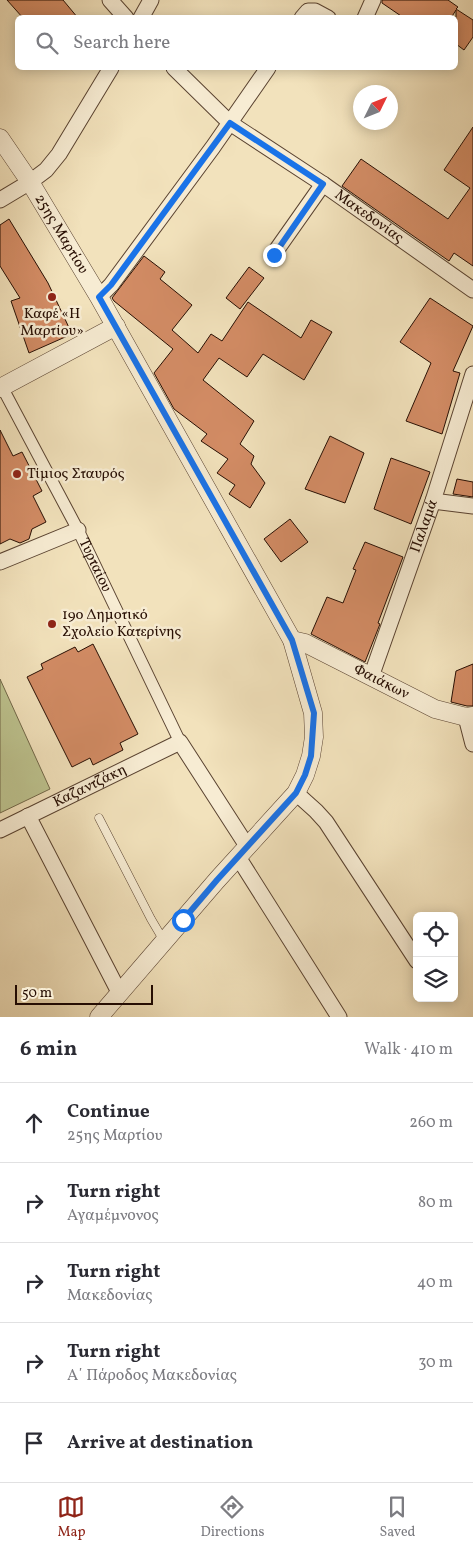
<!DOCTYPE html>
<html lang="en">
<head>
<meta charset="utf-8">
<style>
	body { margin:0; font-family:Vollkorn,serif; background:#f2f2f3; color:#2b2b33 }
	.controls { position:absolute; right:15px; bottom:15px; display:grid; overflow:hidden; border-radius:8px; box-shadow:0 2px 12px #0003 }
	.controls button { width:45px; height:45px; display:grid; place-items:center; padding:0; border:0; border-bottom:1px solid #e1e1e2; background:#fff; color:#2b2b33; font:25px sans-serif }
	.compass { position:absolute; left:353px; top:85px; width:45px; height:45px; border-radius:50%; background:#fff; box-shadow:0 2px 12px #0003; rotate:47deg }
	.scale { position:absolute; left:15px; bottom:12px; width:138px; box-sizing:border-box; padding-left:5px; border:2px solid #270e03; border-top:0; font-size:14px; line-height:18px; white-space:nowrap; color:#270e03; -webkit-text-stroke:4px #f7ecd3; paint-order:stroke }
	.stop { position:absolute; width:15px; height:15px; margin:-11px; border:4px solid #1a73e8; border-radius:50%; background:#fff }
	.stop.end { background:#1a73e8; border-color:#fff; box-shadow:0 1px 5px #0008 }
	.list { margin:0; padding:0; list-style:none }
	h2 { display:flex; justify-content:space-between; align-items:center; height:65px; margin:0; padding:0 20px; font-size:21px }
	h2 small { font-size:16px; font-weight:400; color:#7c7c81 }
	.list li { display:grid; grid-template-columns:32px 1fr auto; gap:15px; align-items:center; box-sizing:border-box; height:80px; padding:0 20px; border-top:1px solid #e1e1e2 }
	.list b { display:block; font-size:19px; white-space:nowrap }
	.list p { margin:0; font-size:16px; white-space:nowrap; color:#7c7c81 }
	.list em { font-size:16px; font-style:normal; color:#7c7c81 }
	.icon { flex:none; width:28px; height:28px; fill:none; stroke:currentColor; stroke-width:2; stroke-linecap:round; stroke-linejoin:round }
	.map { position:relative; flex:none; width:473px; height:1017px; overflow:hidden }
	.search { position:absolute; background:#fff; box-shadow:0 2px 12px #0003; left:15px; right:15px; top:15px; height:55px; display:flex; align-items:center; gap:12px; box-sizing:border-box; padding:0 18px; border-radius:8px; color:#7c7c81; font-size:19px }
	.sheet { height:465px; background:#fff }
	nav { display:flex; justify-content:space-around; align-items:center; box-sizing:border-box; height:70px; border-top:1px solid #e1e1e2; background:#fff; font-size:14px; color:#7c7c81 }
	nav a { display:grid; justify-items:center; gap:2px }
	nav .on { color:#8f2418 }
	.map>svg:first-child { display:block }
</style>
</head>
<body>
<div class="map">
<svg width="473" height="1017" viewBox="0 0 473 1017">
	<rect width="100%" height="100%" fill="#f2e2bc"/>
	<filter id="stains"><feTurbulence type="fractalNoise" baseFrequency=".004" numOctaves="4"/><feColorMatrix values="0 0 0 0 .2 0 0 0 0 .09 0 0 0 0 .02 0 0 0 .5 -.17"/></filter>
	<radialGradient id="worn" r=".72"><stop offset=".6" stop-color="#630" stop-opacity="0"/><stop offset="1" stop-color="#630" stop-opacity=".3"/></radialGradient>
	<path fill="#bdc38f" stroke="#726849" d="M0,679L50,789L0,813Z"/>
	<path fill="#d38c65" stroke="#270e03" d="M7,0H63L78,18H23Z
		M382,0H448L458,7L456,9L473,20V37L464,50L456,44V10L451,18H404L382,3Z
		M473,127V266L454,253L449,261L342,186L361,159L448,219L470,188L444,170Z
		M9,219L48,283L72,334L29,353L11,301L20,298L0,266V225Z
		M144,256L165,272L160,279L192,305L172,330L198,353L211,334L222,341L248,302L301,338L311,320L332,332L304,380L263,354L247,377L219,358L203,380L254,421L240,444L254,456L251,464L265,483L250,508L229,494L235,485L217,473L228,459L201,441L207,434L174,409L154,373L173,349L114,301L112,298Z
		M249,267L264,278L240,309L226,298Z
		M430,298L473,326L453,371L460,373L442,434L406,421L431,363L400,342Z
		M0,430L13,456L22,452L42,491L33,496L46,522L32,529L29,539L20,543L10,539L0,544Z
		M330,436L364,453L345,503L305,489Z
		M391,458L430,472L411,524L374,509Z
		M457,479L473,482V497L453,494Z
		M290,519L308,542L281,562L264,539Z
		M365,542L403,557L387,599L378,623L380,624L365,662L311,634L327,597L343,603L356,570L353,569Z
		M93,644L138,734L120,743L123,750L93,765L90,758L72,767L27,677L43,669L41,664L75,647L78,652Z
		M473,664V706H467L451,702L456,671Z"/>
	<g fill="none" stroke-linecap="round" stroke-linejoin="round">
		<g stroke="#5a4331" stroke-width="9">
			<path id="service" d="M99,818L151,919L164,941"/>
		</g>
		<g stroke="#5a4331" stroke-width="13">
			<g id="pedestrian">
				<path id="s1" d="M2,387L78,530L180,742"/>
			</g>
		</g>
		<g stroke="#5a4331" stroke-width="17">
			<g id="minor">
				<path d="M110,0L126,18"/>
				<path d="M141,18L151,0"/>
				<path d="M302,18L308,11H315L328,18"/>
				<path d="M365,18L373,0"/>
				<path id="s2" d="M174,68L230,123L323,184L473,290"/>
				<path d="M0,200L30,182L46,170L59,154L111,68"/>
				<path d="M273,255L323,184"/>
				<path d="M99,297L111,285L213,147L268,68"/>
				<path d="M433,501L473,506"/>
				<path d="M0,562L78,530"/>
				<path id="s3" d="M371,677L433,501L473,374"/>
				<path d="M466,717L473,744"/>
				<path d="M296,793L316,811L326,822L417,961"/>
				<path d="M28,816L119,992"/>
				<path id="s4" d="M0,830L180,742L247,846"/>
				<path d="M238,857L339,1017"/>
			</g>
		</g>
		<g stroke="#5a4331" stroke-width="19">
			<g id="tertiary">
				<path id="s5" d="M0,138L30,182L99,297L292,640L313,713L314,737L311,756L305,775L296,793L217,880L99,1017"/>
				<path d="M0,388L116,326"/>
				<path id="s6" d="M292,640L305,643L435,709L466,717L473,716"/>
			</g>
		</g>
		<use href="#service" stroke="#f7ecd3" stroke-width="8"/>
		<use href="#pedestrian" stroke="#f7ecd3" stroke-width="11"/>
		<use href="#minor" stroke="#f7ecd3" stroke-width="15"/>
		<use href="#tertiary" stroke="#f7ecd3" stroke-width="18"/>
	</g>
	<g fill="none" stroke-linecap="round" stroke-linejoin="round">
		<path stroke="#1a73e8" stroke-width="6" d="M183,920L217,880L296,793L305,775L311,756L314,713L292,640L99,297L111,285L230,123L323,184L274,255"/>
	</g>
	<g fill="#8f2418" stroke="#f7ecd3" stroke-width="2">
		<circle cx="52" cy="297" r="5"/>
		<circle cx="17" cy="474" r="5"/>
		<circle cx="52" cy="624" r="5"/>
	</g>
	<g text-anchor="middle" dominant-baseline="central" stroke-width="5" stroke-linejoin="round" paint-order="stroke">
		<g font-size="15" fill="#270e03" stroke="#f7ecd3">
			<text stroke="none"><textPath href="#s2" startOffset="246">Μακεδονίας</textPath></text>
			<text stroke="none"><textPath href="#s5" startOffset="114">25ης Μαρτίου</textPath></text>
			<text stroke="none"><textPath href="#s3" startOffset="160">Παλαμά</textPath></text>
			<text stroke="none"><textPath href="#s1" startOffset="201">Τυρταίου</textPath></text>
			<text stroke="none"><textPath href="#s6" startOffset="99">Φαιάκων</textPath></text>
			<text stroke="none"><textPath href="#s4" startOffset="100">Καζαντζάκη</textPath></text>
		</g>
		<g font-size="15" fill="#270e03" stroke="#f7ecd3" text-anchor="start">
			<text x="52" y="314" text-anchor="middle">Καφέ «Η<tspan x="52" dy="17">Μαρτίου»</tspan></text>
			<text x="27" y="474">Τίμιος Σταυρός</text>
			<text x="62" y="615">19ο Δημοτικό<tspan x="62" dy="17">Σχολείο Κατερίνης</tspan></text>
		</g>
	</g>
	<rect width="100%" height="100%" filter="url(#stains)"/>
	<rect width="100%" height="100%" fill="url(#worn)"/>
</svg>
<div class="controls">
<button><svg class="icon" aria-label="locate" viewBox="0 0 24 24"><circle cx="12" cy="12" r="6"/><path d="M12 2v4M12 18v4M2 12h4M18 12h4"/></svg></button>
<button><svg class="icon" aria-label="layers" viewBox="0 0 24 24"><path d="M12 4l9 5-9 5-9-5zM3 14l9 5 9-5"/></svg></button>
</div>
<svg class="compass" viewBox="-18 -18 36 36"><path d="M0-13l5 13h-10z" fill="#e53935"/><path d="M0 13l5-13h-10z" fill="#7c7c81"/></svg>
<div class="scale">50 m</div>
<div class="stop" style="left:183px;top:920px"></div>
<div class="stop end" style="left:274px;top:255px"></div>
<div class="search"><svg class="icon" aria-label="search" viewBox="0 0 24 24"><circle cx="10" cy="10" r="6"/><path d="M15 15l6 6"/></svg>Search here</div>
</div>
<section class="sheet">
<h2>6 min<small>Walk · 410 m</small></h2>
<ul class="list">
<li><svg class="icon" aria-label="ahead" viewBox="0 0 24 24"><path d="M12 20V5M6 11l6-6 6 6"/></svg><div><b>Continue</b><p>25ης Μαρτίου</p></div><em>260 m</em></li>
<li><svg class="icon" aria-label="right" viewBox="0 0 24 24"><path d="M7 20v-9h11M14 6l5 5-5 5"/></svg><div><b>Turn right</b><p>Αγαμέμνονος</p></div><em>80 m</em></li>
<li><svg class="icon" aria-label="right" viewBox="0 0 24 24"><path d="M7 20v-9h11M14 6l5 5-5 5"/></svg><div><b>Turn right</b><p>Μακεδονίας</p></div><em>40 m</em></li>
<li><svg class="icon" aria-label="right" viewBox="0 0 24 24"><path d="M7 20v-9h11M14 6l5 5-5 5"/></svg><div><b>Turn right</b><p>Α΄ Πάροδος Μακεδονίας</p></div><em>30 m</em></li>
<li><svg class="icon" aria-label="arrive" viewBox="0 0 24 24"><path d="M6 21V4h12l-3 4 3 4H6"/></svg><div><b>Arrive at destination</b></div></li>
</ul>
</section>
<nav>
<a class="on"><svg class="icon" aria-label="map" viewBox="0 0 24 24"><path d="M3 6l6-2 6 2 6-2v14l-6 2-6-2-6 2zM9 4v14M15 6v14"/></svg>Map</a>
<a><svg class="icon" aria-label="directions" viewBox="0 0 24 24"><path d="M12 3l9 9-9 9-9-9zM9 14v-3h6M13 9l2 2-2 2"/></svg>Directions</a>
<a><svg class="icon" aria-label="saved" viewBox="0 0 24 24"><path d="M7 4h10v16l-5-4-5 4z"/></svg>Saved</a>
</nav>
</body>
</html>
